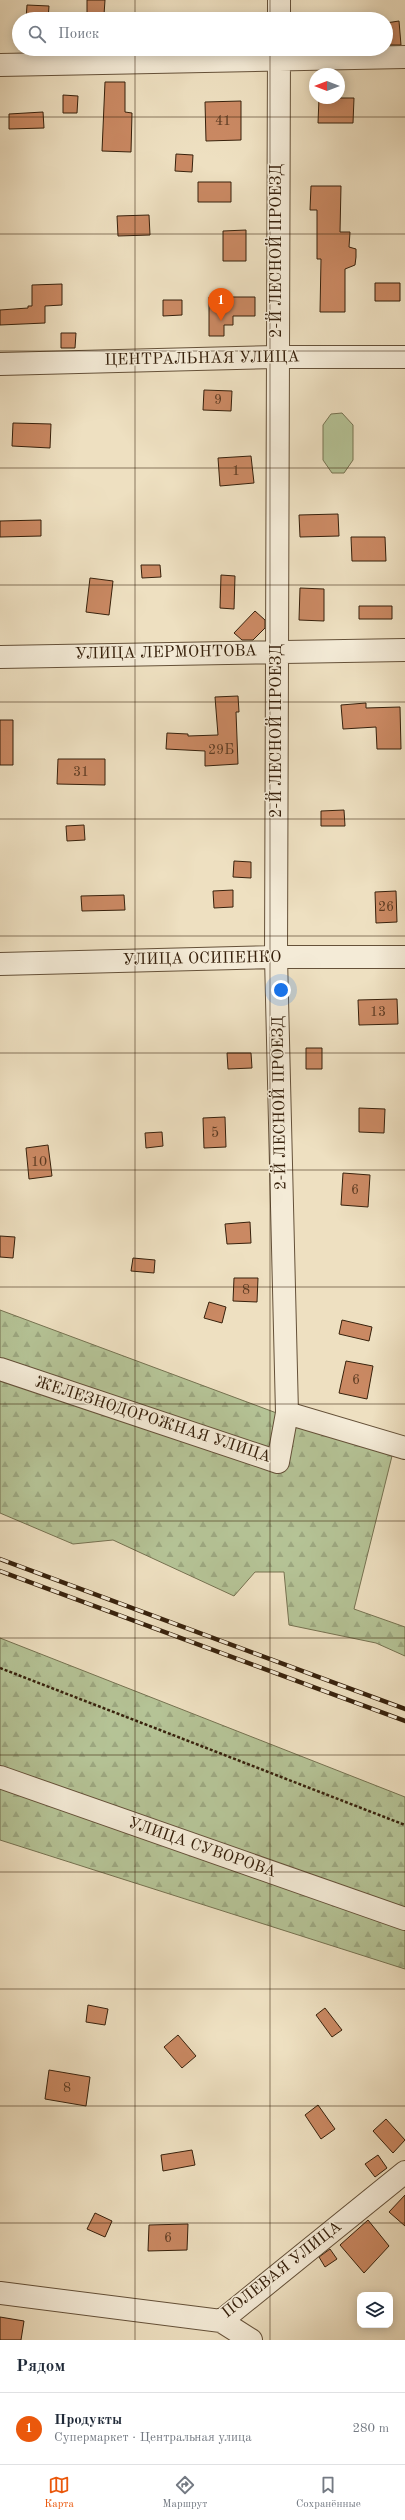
<!DOCTYPE html>
<html lang="ru">
<head>
<meta charset="utf-8">
<style>
	body { margin:0; font-family:"Old Standard TT",serif; background:#f2f2f3; color:#1f2937 }
	.controls { position:absolute; right:12px; bottom:12px; display:grid; overflow:hidden; border-radius:8px; box-shadow:0 2px 10px #0003 }
	.controls button { width:36px; height:36px; display:grid; place-items:center; padding:0; border:0; border-bottom:1px solid #e0e1e3; background:#fff; color:#1f2937; font:20px sans-serif }
	.compass { position:absolute; left:309px; top:68px; width:36px; height:36px; border-radius:50%; background:#fff; box-shadow:0 2px 10px #0003; rotate:270deg }
	.you { position:absolute; left:281px; top:990px; width:14px; height:14px; margin:-10px; border:3px solid #fff; border-radius:50%; background:#1a73e8; box-shadow:0 0 0 6px #1a73e833 }
	.badge { display:grid; place-items:center; width:26px; height:26px; border-radius:50%; background:#ea580c; color:#fff; font-size:13px; font-weight:700 }
	.pin { position:absolute; translate:-50% -33px; filter:drop-shadow(0 1px 2px #0008) }
	.pin::after { content:''; position:absolute; top:21px; width:14px; height:12px; background:inherit; clip-path:polygon(0 0,100% 0,50% 100%) }
	.list { margin:0; padding:0; list-style:none }
	h2 { display:flex; justify-content:space-between; align-items:center; height:52px; margin:0; padding:0 16px; font-size:17px }
	h2 small { font-size:13px; font-weight:400; color:#747a83 }
	.list li { display:grid; grid-template-columns:26px 1fr auto; gap:12px; align-items:center; box-sizing:border-box; height:72px; padding:0 16px; border-top:1px solid #e0e1e3 }
	.list b { display:block; font-size:15px; white-space:nowrap }
	.list p { margin:0; font-size:13px; white-space:nowrap; color:#747a83 }
	.list em { font-size:13px; font-style:normal; color:#747a83 }
	.icon { flex:none; width:22px; height:22px; fill:none; stroke:currentColor; stroke-width:2; stroke-linecap:round; stroke-linejoin:round }
	.map { position:relative; flex:none; width:405px; height:2340px; overflow:hidden }
	.search { position:absolute; background:#fff; box-shadow:0 2px 10px #0003; left:12px; right:12px; top:12px; height:44px; display:flex; align-items:center; gap:10px; box-sizing:border-box; padding:0 14px; border-radius:22px; color:#747a83; font-size:15px }
	.sheet { height:124px; background:#fff }
	nav { display:flex; justify-content:space-around; align-items:center; box-sizing:border-box; height:56px; border-top:1px solid #e0e1e3; background:#fff; font-size:11px; color:#747a83 }
	nav a { display:grid; justify-items:center; gap:2px }
	nav .on { color:#ea580c }
	.map>svg:first-child { display:block }
</style>
</head>
<body>
<div class="map">
<svg width="405" height="2340" viewBox="0 0 405 2340">
	<defs>
		<pattern id="forest-firs" width="22" height="20" patternUnits="userSpaceOnUse"><rect width="22" height="20" fill="#b5c396"/><path d="M5 1l3.5 6h-7zM16 11l3.5 6h-7z" fill="#9ca780"/></pattern>
	</defs>
	<rect width="100%" height="100%" fill="#eee0c1"/>
	<filter id="stains"><feTurbulence type="fractalNoise" baseFrequency=".005" numOctaves="4"/><feColorMatrix values="0 0 0 0 .2 0 0 0 0 .09 0 0 0 0 .02 0 0 0 .5 -.17"/></filter>
	<radialGradient id="worn" r=".72"><stop offset=".6" stop-color="#630" stop-opacity="0"/><stop offset="1" stop-color="#630" stop-opacity=".3"/></radialGradient>
	<path fill="#b5c396" stroke="#767251" d="M342,413L353,425V460L344,473H332L323,460V425L331,414Z"/>
	<path fill="url(#forest-firs)" stroke="#767251" d="M0,1310L392,1456L354,1609L405,1627V1656L376,1643L289,1625L284,1572H255L234,1596L113,1540L73,1544L0,1513Z
		M0,1638L405,1797V1969L0,1840Z"/>
	<path fill="#ca8963" stroke="#37210c" d="M87,0H105L104,15H87Z
		M27,5L49,6L48,19H26Z
		M399,21L401,45H388L386,23Z
		M105,82H125V112L132,113L131,152L102,151Z
		M63,95L78,96L77,113H63Z
		M319,98H354L353,123H318Z
		M241,101V140L206,141L205,102Z
		M43,112L44,128L9,129V114Z
		M176,154L193,155L192,172L175,171Z
		M198,182H231V202H198Z
		M311,186H341L340,232H350L349,247L356,249V257L355,265L345,269V312H320L321,259H317V210H310Z
		M149,215L150,235L118,236L117,216Z
		M246,230V261H223V231Z
		M375,283H400V301H375Z
		M62,284V305L45,306V323L0,325V310L28,308V306H32V285Z
		M209,297H255V316H233V325H224V336H209Z
		M163,300H182V315L163,316Z
		M61,333H76L75,348H61Z
		M204,390L232,391L231,411L203,410Z
		M13,423L51,424L50,448L12,446Z
		M251,456L254,483L220,486L218,458Z
		M338,514L339,536L300,537L299,515Z
		M41,520V536L0,537V521Z
		M351,537H385L386,561H352Z
		M141,565H160L161,577L142,578Z
		M221,575L235,576L234,609L220,608Z
		M90,578L113,581L109,615L86,612Z
		M300,588L324,589V621L299,620Z
		M359,606H392V619H359Z
		M255,611L265,620V628L253,640H242L234,633Z
		M238,696L239,712H236L238,764L205,766V751L166,749L167,733L188,734V736L218,735L215,697Z
		M366,703V708L400,707L401,749H377L376,727L343,729L341,705Z
		M0,720H13V765H0Z
		M58,759H105V785L57,784Z
		M344,810L345,826H321V811Z
		M84,825L85,840L67,841L66,826Z
		M234,861L251,862V878L233,877Z
		M233,890V907L214,908L213,891Z
		M396,891L397,922L376,923L375,892Z
		M124,895L125,910L82,911L81,896Z
		M397,999L398,1024L359,1025L358,1000Z
		M306,1048H322V1069H306Z
		M227,1053H251L252,1068L228,1069Z
		M359,1108L385,1109L384,1133L359,1132Z
		M225,1117L226,1147L204,1148L203,1118Z
		M162,1132L163,1146L146,1148L145,1133Z
		M48,1145L52,1176L29,1179L26,1148Z
		M343,1173L370,1175L368,1207L341,1205Z
		M250,1222L251,1243L227,1244L225,1224Z
		M0,1236L15,1237L13,1258L0,1257Z
		M133,1258L155,1260L154,1273L131,1271Z
		M234,1278H258L257,1302L233,1301Z
		M209,1302L226,1307L222,1323L204,1318Z
		M342,1320L372,1327L369,1341L339,1334Z
		M346,1361L373,1366L367,1399L339,1393Z
		M88,2005L108,2009L105,2025L86,2022Z
		M325,2008L342,2030L332,2037L316,2015Z
		M178,2035L196,2056L182,2068L164,2047Z
		M49,2070L90,2077L86,2106L45,2099Z
		M318,2105L335,2129L321,2139L305,2115Z
		M386,2119L405,2140L393,2153L373,2131Z
		M192,2150L195,2165L163,2171L161,2155Z
		M378,2155L387,2168L375,2177L365,2164Z
		M405,2195V2226L389,2212Z
		M95,2213L112,2221L105,2237L87,2229Z
		M368,2220L389,2246L364,2273L340,2245Z
		M188,2224L187,2250L148,2251L149,2225Z
		M330,2249L337,2259L325,2267L319,2257Z
		M0,2317L24,2321L21,2340H0Z"/>
	<g fill="none" stroke-linecap="round" stroke-linejoin="round">
		<g stroke="#655139" stroke-width="24">
			<path id="minor" d="M279,19V0
				M279,49L276,957L287,1413
				M0,65L405,57
				M0,364L276,357H405
				M0,657L405,650
				M0,964L276,957H405
				M0,1369L278,1462L287,1413L405,1448
				M0,1777L405,1919
				M0,2293L221,2321L405,2172
				M221,2321L251,2340"/>
		</g>
		<path stroke="#37210c" stroke-width="2.5" stroke-dasharray="3 2" stroke-linecap="butt" d="M0,1668L405,1825"/>
		<use href="#minor" stroke="#f4ebd7" stroke-width="22"/>
		<g stroke="#37210c" stroke-width="4.5">
			<path id="rail" d="M0,1559L405,1709
				M0,1571L405,1721"/>
		</g>
		<use href="#rail" stroke="#f4ebd7" stroke-width="3" stroke-dasharray="9" stroke-linecap="butt"/>
	</g>
	<path fill="none" stroke="#37210c" stroke-width="1" stroke-opacity="0.55" d="M135,0V19M270,0V19M135,49V2340M270,49V2340M0,117H405M0,234H405M0,351H405M0,468H405M0,585H405M0,702H405M0,819H405M0,936H405M0,1053H405M0,1170H405M0,1287H405M0,1404H405M0,1521H405M0,1638H405M0,1755H405M0,1872H405M0,1989H405M0,2106H405M0,2223H405"/>
	<g text-anchor="middle" dominant-baseline="central" stroke-width="3" stroke-linejoin="round" paint-order="stroke">
		<g font-size="14" fill="#5c3b22">
			<text x="223" y="121">41</text>
			<text x="218" y="400">9</text>
			<text x="236" y="471">1</text>
			<text x="221" y="750">29Б</text>
			<text x="81" y="772">31</text>
			<text x="386" y="907">26</text>
			<text x="378" y="1012">13</text>
			<text x="215" y="1133">5</text>
			<text x="39" y="1162">10</text>
			<text x="355" y="1190">6</text>
			<text x="246" y="1290">8</text>
			<text x="356" y="1380">6</text>
			<text x="67" y="2088">8</text>
			<text x="168" y="2238">6</text>
		</g>
		<g font-size="16" fill="#37210c" stroke="#f4ebd7">
			<text transform="translate(277 251) rotate(-90)">2-Й ЛЕСНОЙ ПРОЕЗД</text>
			<text transform="translate(202 359) rotate(-1)">ЦЕНТРАЛЬНАЯ УЛИЦА</text>
			<text transform="translate(166 653) rotate(-1)">УЛИЦА ЛЕРМОНТОВА</text>
			<text transform="translate(277 731) rotate(-90)">2-Й ЛЕСНОЙ ПРОЕЗД</text>
			<text transform="translate(202 959) rotate(-1)">УЛИЦА ОСИПЕНКО</text>
			<text transform="translate(280 1103) rotate(-91)">2-Й ЛЕСНОЙ ПРОЕЗД</text>
			<text transform="translate(153 1420) rotate(18)">ЖЕЛЕЗНОДОРОЖНАЯ УЛИЦА</text>
			<text transform="translate(202 1848) rotate(19)">УЛИЦА СУВОРОВА</text>
			<text transform="translate(282 2270) rotate(-38)">ПОЛЕВАЯ УЛИЦА</text>
		</g>
	</g>
	<rect width="100%" height="100%" filter="url(#stains)"/>
	<rect width="100%" height="100%" fill="url(#worn)"/>
</svg>
<div class="controls">
<button><svg class="icon" aria-label="layers" viewBox="0 0 24 24"><path d="M12 4l9 5-9 5-9-5zM3 14l9 5 9-5"/></svg></button>
</div>
<svg class="compass" viewBox="-18 -18 36 36"><path d="M0-13l5 13h-10z" fill="#e53935"/><path d="M0 13l5-13h-10z" fill="#747a83"/></svg>
<div class="you"></div>
<div class="pin badge" style="left:221px;top:321px">1</div>
<div class="search"><svg class="icon" aria-label="search" viewBox="0 0 24 24"><circle cx="10" cy="10" r="6"/><path d="M15 15l6 6"/></svg>Поиск</div>
</div>
<section class="sheet">
<h2>Рядом<small></small></h2>
<ul class="list">
<li><span class="badge">1</span><div><b>Продукты</b><p>Супермаркет · Центральная улица</p></div><em>280 m</em></li>
</ul>
</section>
<nav>
<a class="on"><svg class="icon" aria-label="map" viewBox="0 0 24 24"><path d="M3 6l6-2 6 2 6-2v14l-6 2-6-2-6 2zM9 4v14M15 6v14"/></svg>Карта</a>
<a><svg class="icon" aria-label="directions" viewBox="0 0 24 24"><path d="M12 3l9 9-9 9-9-9zM9 14v-3h6M13 9l2 2-2 2"/></svg>Маршрут</a>
<a><svg class="icon" aria-label="saved" viewBox="0 0 24 24"><path d="M7 4h10v16l-5-4-5 4z"/></svg>Сохранённые</a>
</nav>
</body>
</html>
